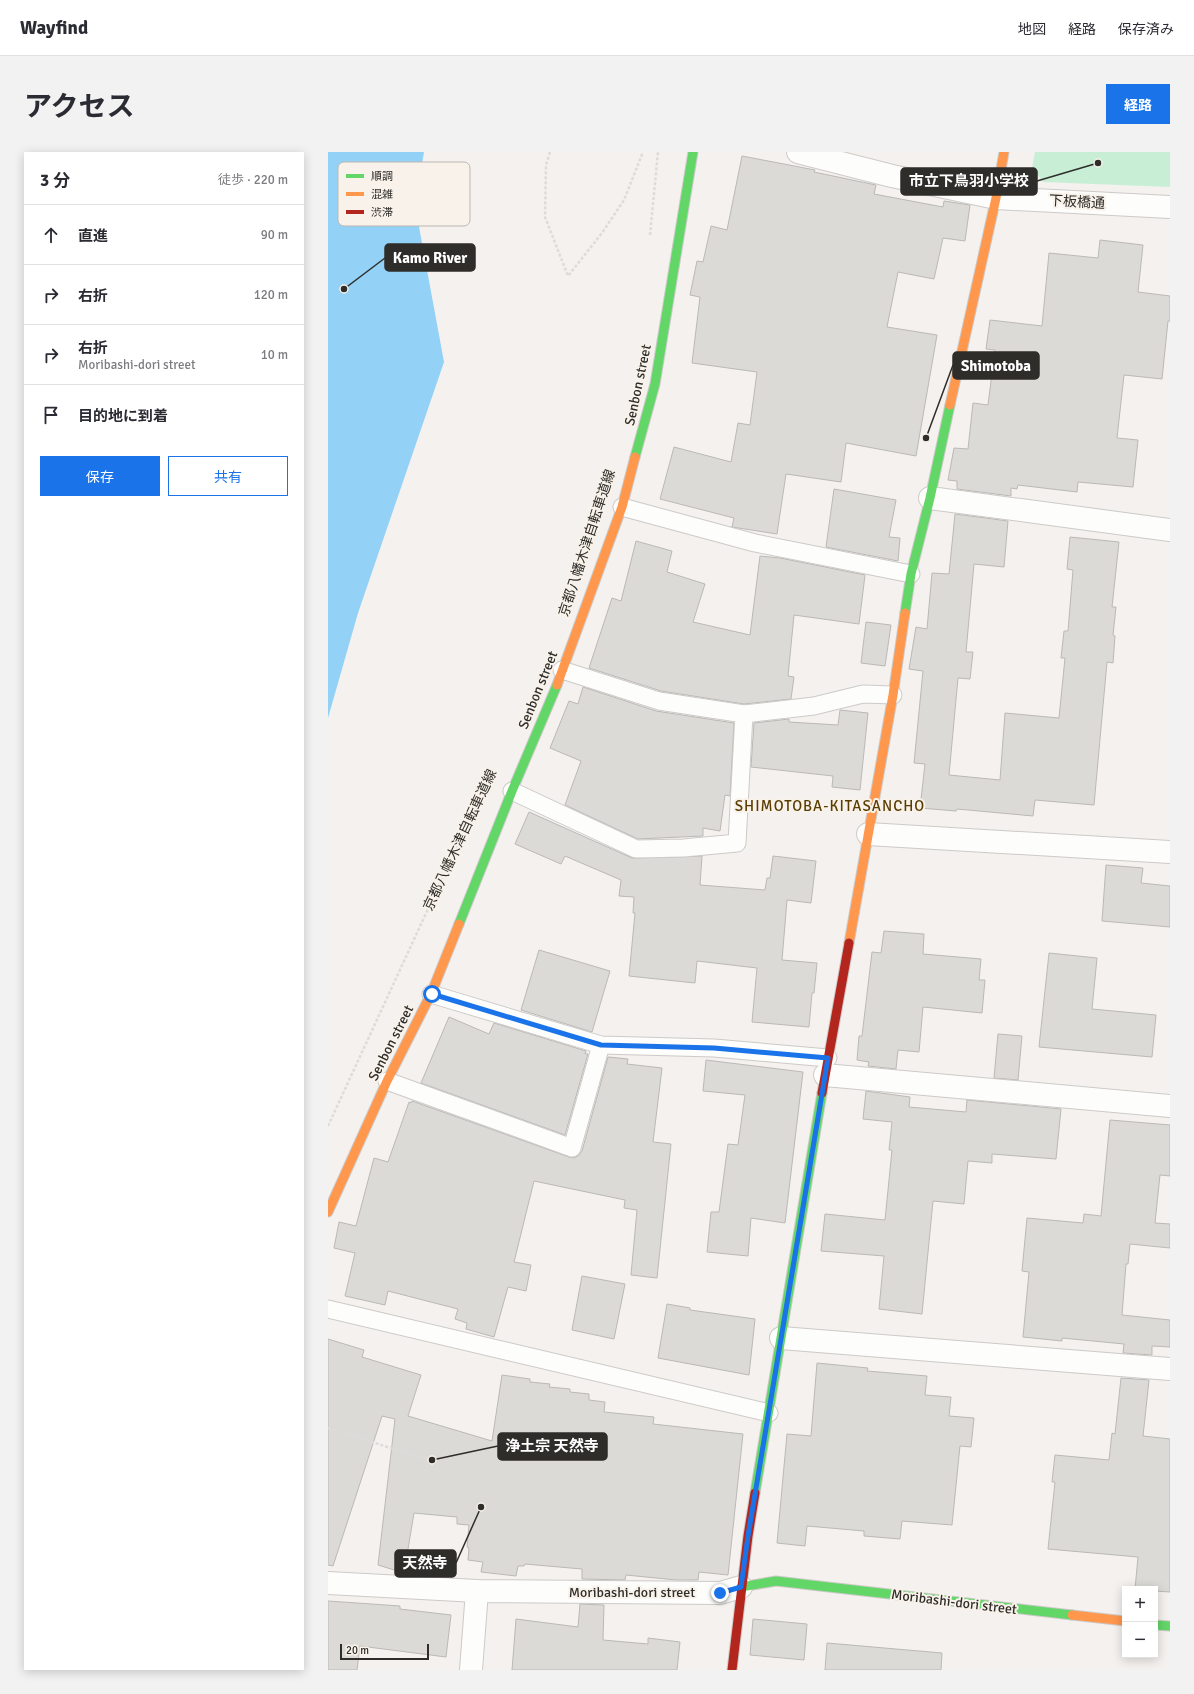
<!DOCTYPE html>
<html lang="ja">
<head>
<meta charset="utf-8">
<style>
	body { margin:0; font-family:Signika,"Noto Sans JP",sans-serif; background:#f2f2f3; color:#2b2b33 }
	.controls { position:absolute; right:12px; bottom:12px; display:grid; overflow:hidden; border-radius:0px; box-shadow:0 2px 10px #0003 }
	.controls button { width:36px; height:36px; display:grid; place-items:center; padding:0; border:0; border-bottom:1px solid #e1e1e2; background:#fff; color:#2b2b33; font:20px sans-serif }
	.scale { position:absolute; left:12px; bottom:10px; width:89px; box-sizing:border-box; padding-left:4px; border:2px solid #2f2d2a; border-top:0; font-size:11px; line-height:14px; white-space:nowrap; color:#2f2d2a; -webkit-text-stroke:3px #f8f2ea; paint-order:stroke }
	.stop { position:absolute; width:12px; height:12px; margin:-9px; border:3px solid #1a73e8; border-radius:50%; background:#fff }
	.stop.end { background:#1a73e8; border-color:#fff; box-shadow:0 1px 4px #0008 }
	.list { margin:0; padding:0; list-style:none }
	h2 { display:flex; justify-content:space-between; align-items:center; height:52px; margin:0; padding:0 16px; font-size:17px }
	h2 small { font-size:13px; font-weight:400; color:#7c7c81 }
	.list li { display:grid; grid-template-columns:26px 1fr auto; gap:12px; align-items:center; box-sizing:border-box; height:60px; padding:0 16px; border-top:1px solid #e1e1e2 }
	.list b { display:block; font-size:15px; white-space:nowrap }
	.list p { margin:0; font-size:13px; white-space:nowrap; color:#7c7c81 }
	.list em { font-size:13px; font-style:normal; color:#7c7c81 }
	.actions { display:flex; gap:8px; padding:12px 16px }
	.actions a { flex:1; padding:9px 0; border:1px solid #1a73e8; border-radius:0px; text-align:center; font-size:14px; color:#1a73e8 }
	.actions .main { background:#1a73e8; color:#fff }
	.icon { flex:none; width:22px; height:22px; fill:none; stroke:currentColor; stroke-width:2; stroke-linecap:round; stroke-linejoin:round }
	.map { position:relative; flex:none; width:842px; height:1518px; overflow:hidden; border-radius:0px }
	header { display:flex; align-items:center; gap:24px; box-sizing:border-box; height:56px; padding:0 20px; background:#fff; border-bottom:1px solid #e1e1e2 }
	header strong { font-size:19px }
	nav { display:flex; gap:22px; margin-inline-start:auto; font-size:14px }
	.intro { display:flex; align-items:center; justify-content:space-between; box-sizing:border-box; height:96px; padding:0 24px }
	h1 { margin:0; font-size:28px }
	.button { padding:10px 18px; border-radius:0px; background:#1a73e8; color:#fff; font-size:14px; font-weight:700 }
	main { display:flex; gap:24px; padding:0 24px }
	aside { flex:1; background:#fff; border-radius:0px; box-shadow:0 2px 10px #0003 }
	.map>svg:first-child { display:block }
</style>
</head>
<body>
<header>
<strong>Wayfind</strong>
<nav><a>地図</a><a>経路</a><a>保存済み</a></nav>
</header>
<div class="intro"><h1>アクセス</h1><a class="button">経路</a></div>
<main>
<aside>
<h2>3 分<small>徒歩 · 220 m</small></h2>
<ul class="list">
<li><svg class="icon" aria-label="ahead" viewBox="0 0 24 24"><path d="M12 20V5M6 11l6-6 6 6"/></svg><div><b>直進</b></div><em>90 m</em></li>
<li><svg class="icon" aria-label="right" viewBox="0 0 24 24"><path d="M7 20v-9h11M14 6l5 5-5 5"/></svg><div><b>右折</b></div><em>120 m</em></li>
<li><svg class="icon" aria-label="right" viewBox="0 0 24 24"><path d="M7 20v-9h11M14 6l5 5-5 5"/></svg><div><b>右折</b><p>Moribashi-dori street</p></div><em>10 m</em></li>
<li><svg class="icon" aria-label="arrive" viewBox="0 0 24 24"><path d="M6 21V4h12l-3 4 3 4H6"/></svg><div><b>目的地に到着</b></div></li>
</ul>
<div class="actions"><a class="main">保存</a><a>共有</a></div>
</aside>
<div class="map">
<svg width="842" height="1518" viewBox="0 0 842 1518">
	<rect width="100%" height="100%" fill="#f4f1ee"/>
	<path fill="#c8efd6" d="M707,0H842V35L715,30L704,16Z"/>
	<path fill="#93d1f7" d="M0,0H96L87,53L116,210L30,461L0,566Z"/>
	<path fill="#dcdad7" stroke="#bbb9b6" d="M414,4L487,18L486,20L548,33L546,42L615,55L616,49L642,53L637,89L615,86L606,127L570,120L559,175L609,183L588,304L518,291L513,330L458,322L449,382L404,375L406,366L332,347L346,295L403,310L410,271L422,273L429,220L364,211L372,145L362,143L369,109L375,110L383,74L399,78Z
		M772,88L815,93L810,140L842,144V169H840L834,227L796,223L789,286L810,288L805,335L750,330L749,340L690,333L689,337L683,336V344L629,337V329L620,328L626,296L640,297L645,251L660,253L667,198L658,197L662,168L714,174L721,101L770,106Z
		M506,337L568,348L561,385L572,386L570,409L498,395Z
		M627,362L680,369L676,415L646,412L638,500H645L642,527L630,526L621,623L672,628L677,561L731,566L737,506H733L736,479H740L745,418L739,417L742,385L791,390L784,455H788L785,483L787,484L785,511L779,510L766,653L707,648L705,664L629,657L628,659L592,656L597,612L586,611L595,519L581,517L588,475L599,477L604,421L621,422Z
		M308,389L344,399L339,420L377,432L365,470L422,483L432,404L452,406L537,423L531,472L466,463L460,524L466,525L463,547L416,552L333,539L261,516L284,446L293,449Z
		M538,470L563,473L557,514L533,511Z
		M255,535L328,559L406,571L402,644L397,643L392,679L375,676V684L310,687L237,653L253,609L222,596L241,549L250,552Z
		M512,558L540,561L532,638L504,635L505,624L423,615L426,571L461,567V570L510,573Z
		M201,660L304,706L374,704L372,733L437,738L439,726H442L445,704L488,709L483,751L459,748L454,808L489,811L486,841H484L481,875L424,870L429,816L369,809L367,831L301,824L307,761H305L306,745L291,744L293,728L237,704L233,712L187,692Z
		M778,713L815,716L813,731L842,734V775L774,769Z
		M556,779L596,782L595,802L653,807L651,828H657L654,861L595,855L591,900L570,898L568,917L540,914L541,910L529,908L531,884H534L544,800L553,801Z
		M211,798L282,819L264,880L193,858Z
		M721,801L769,806L764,857L828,863L824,905L711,895Z
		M121,865L161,882L166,871L258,899L257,902H260L237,983L93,931Z
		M670,882L694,884L690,928L666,926Z
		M280,905L300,907L299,912L334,916L325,990L343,992L329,1126L303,1123L309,1058L296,1056L297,1048L206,1029L186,1110L203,1113L198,1139L180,1135L166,1185L138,1177L139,1171L127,1167L130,1157L60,1139L57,1153L17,1144L27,1101L6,1096L11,1070L28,1074L46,1006L60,1010L81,950L83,951L84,949L241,1005L246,1006L251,1003L254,999Z
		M378,908L475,920L457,1071L423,1066L420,1104L379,1100L383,1060H391L400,992L410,993L417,943L375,939Z
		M538,939L582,945L581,955L638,960L639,948L733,957L728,1007L664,1002V1011L640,1009L636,1052L605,1049L594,1162L551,1157L556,1104L493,1099L497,1062L557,1068L564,998H561L564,970L535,967Z
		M782,968L842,973V1024L832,1023L827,1071L842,1072V1096L802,1092L800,1112H798L794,1163L842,1168V1195L824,1194V1203L795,1201L796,1192L734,1186V1189L695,1185L701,1120L694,1119L699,1066L755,1071L756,1062L773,1064Z
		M254,1124L297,1132L286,1187L244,1178Z
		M339,1152L362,1156V1158L427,1167L421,1223L330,1206Z
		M0,1187L36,1198L34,1205L93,1223L80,1264L164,1289L174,1223L202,1227V1230L222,1232L221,1235L242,1237V1240L261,1242V1248L277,1250L276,1260L326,1265L325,1272L415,1282L400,1423L371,1420L370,1428H348L298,1423L297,1428L254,1427V1417L197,1412L196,1414H190L188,1424L153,1420L155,1410L140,1408L141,1396L139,1395L141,1373L129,1372V1365L86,1361L76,1421L50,1413L67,1267L54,1264L5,1414L0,1413Z
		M489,1211L540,1216L539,1219L599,1224L597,1243L623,1245L621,1264L646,1266L643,1295L632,1294L624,1373L574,1369L572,1387L536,1384V1379L479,1374L477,1394L449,1391L459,1282L483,1284Z
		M793,1226L821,1228L815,1284L842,1287V1440L827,1439V1437H807L810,1405L720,1397L727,1330H724L727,1303L781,1308L784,1281L787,1282Z
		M0,1449L72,1454V1457L123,1463L118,1505L32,1494L29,1518H0Z
		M252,1452L276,1453L275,1488L320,1492V1486L352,1490L349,1518H184L188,1467L250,1475Z
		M425,1467L479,1472L476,1508L422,1503Z
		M499,1491L614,1501L613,1518H497Z"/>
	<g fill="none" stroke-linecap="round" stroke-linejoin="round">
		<g stroke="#cdcac8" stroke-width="19">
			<path id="lane" d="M294,355L427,391L583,422
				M234,518L331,549L416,562
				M184,639L308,697L356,696L409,691L416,562L486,554L535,542L565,543
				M103,842L273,893L386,896L500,906
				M59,929L244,996L273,893
				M0,1157L441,1261"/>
		</g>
		<g stroke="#cdcac8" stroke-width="24">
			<path id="street" d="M470,0L564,24L668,46L842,55
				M602,346L842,378
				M540,682L842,700
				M497,923L842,954
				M453,1186L842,1217
				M0,1431L149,1439L392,1441L413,1435
				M143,1518L149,1439"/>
		</g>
		<g stroke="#cdcac8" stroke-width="11">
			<path id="fast" d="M307,305L327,232L365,0
				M577,461L583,422L602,346L622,253
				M131,772L184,639L229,533
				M427,1341L494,941
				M413,1435L448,1429L744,1463
				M827,1473L842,1474"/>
		</g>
		<g stroke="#cdcac8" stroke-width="11">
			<path id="slow" d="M622,253L668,46L676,0
				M229,533L294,355L307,305
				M521,791L565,543L577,461
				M0,1060L59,929L103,842L131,772
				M744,1463L797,1469"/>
		</g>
		<g stroke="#cdcac8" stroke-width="11">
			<path id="jam" d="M494,941L521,791
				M404,1518L420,1384L427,1341"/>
		</g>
		<path stroke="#dddcda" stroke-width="2.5" stroke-dasharray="3 2" stroke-linecap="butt" d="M222,0L218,13L217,65L240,124L274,81L296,48L315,0
			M322,83L330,0
			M0,974L141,668
			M0,1276L100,1308L105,1315"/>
		<use href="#lane" stroke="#fdfdfc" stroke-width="17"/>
		<use href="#street" stroke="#fdfdfc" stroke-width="22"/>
		<use href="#fast" stroke="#63d668" stroke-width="9"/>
		<use href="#slow" stroke="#ff974d" stroke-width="9"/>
		<use href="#jam" stroke="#b3261e" stroke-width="9"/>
	</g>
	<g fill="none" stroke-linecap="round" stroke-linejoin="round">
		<path stroke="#1a73e8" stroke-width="5" d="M104,842L273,893L386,896L500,906L420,1384L413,1435L392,1441"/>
	</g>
	<g text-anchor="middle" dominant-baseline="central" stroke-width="4" stroke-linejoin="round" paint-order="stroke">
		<g font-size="14" fill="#2f2d2a" stroke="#f8f2ea">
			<text transform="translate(749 50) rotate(3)">下板橋通</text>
			<text transform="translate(310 233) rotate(-78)">Senbon street</text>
			<text transform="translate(259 391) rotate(-72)">京都八幡木津自転車道線</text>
			<text transform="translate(210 538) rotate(-68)">Senbon street</text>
			<text transform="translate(132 688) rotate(-65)">京都八幡木津自転車道線</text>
			<text transform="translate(63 891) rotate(-63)">Senbon street</text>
			<text x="304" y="1440">Moribashi-dori street</text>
			<text transform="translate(626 1450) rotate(7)">Moribashi-dori street</text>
		</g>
		<g font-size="15" letter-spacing="1" fill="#593c00" stroke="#f8f2ea">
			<text x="502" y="654">SHIMOTOBA-KITASANCHO</text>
		</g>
	</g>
	<rect x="10" y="10" width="132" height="64" rx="6" fill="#f8f2ea" stroke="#bcb7b0" stroke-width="1"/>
	<rect x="18" y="22" width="18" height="4" fill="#63d668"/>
	<rect x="18" y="40" width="18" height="4" fill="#ff974d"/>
	<rect x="18" y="58" width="18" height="4" fill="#b3261e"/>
	<g font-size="11" fill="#2f2d2a">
		<text x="43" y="28">順調</text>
		<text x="43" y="46">混雑</text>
		<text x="43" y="64">渋滞</text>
	</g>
	<path fill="none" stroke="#2f2d2a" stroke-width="1.5" d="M770 11L709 29M16 137L57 106M598 286L625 213M104 1308L170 1294M153 1355L128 1411"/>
	<g fill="#2f2d2a" stroke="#f8f2ea" stroke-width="1.5">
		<circle cx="770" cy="11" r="4"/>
		<circle cx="16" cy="137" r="4"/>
		<circle cx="598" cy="286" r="4"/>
		<circle cx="104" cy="1308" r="4"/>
		<circle cx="153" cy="1355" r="4"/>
	</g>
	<g fill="#2f2d2a" stroke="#2f2d2a" stroke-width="1.5">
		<rect x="573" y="16" width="136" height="27" rx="4"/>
		<rect x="57" y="92" width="90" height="27" rx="4"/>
		<rect x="625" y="200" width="86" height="27" rx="4"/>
		<rect x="170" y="1281" width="109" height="27" rx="4"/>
		<rect x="67" y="1398" width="61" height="27" rx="4"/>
	</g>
	<g font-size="15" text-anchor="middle" font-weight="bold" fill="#fff">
		<text x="641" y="34">市立下鳥羽小学校</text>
		<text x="102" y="111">Kamo River</text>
		<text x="668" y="219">Shimotoba</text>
		<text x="224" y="1299">浄土宗 天然寺</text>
		<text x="97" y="1416">天然寺</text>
	</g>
</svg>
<div class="controls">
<button>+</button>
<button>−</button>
</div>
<div class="scale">20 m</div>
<div class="stop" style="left:104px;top:842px"></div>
<div class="stop end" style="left:392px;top:1441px"></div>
</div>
</main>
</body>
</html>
